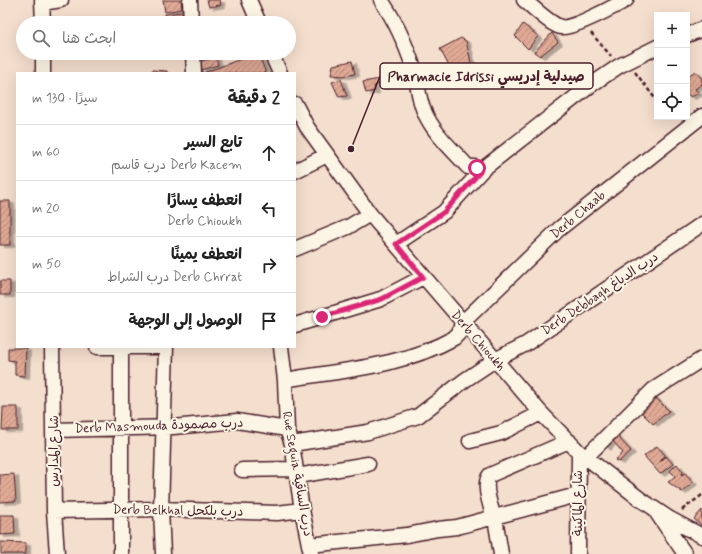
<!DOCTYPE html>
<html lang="ar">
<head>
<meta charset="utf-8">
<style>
	body { margin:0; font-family:Mynerve,"Playpen Sans Arabic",sans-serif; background:#f2f2f2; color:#222; direction:rtl }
	.controls { position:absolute; right:12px; top:12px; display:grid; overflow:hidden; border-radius:0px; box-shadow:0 4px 16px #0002 }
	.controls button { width:36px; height:36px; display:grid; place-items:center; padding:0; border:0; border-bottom:1px solid #e0e0e0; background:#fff; color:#222; font:20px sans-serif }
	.stop { position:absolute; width:12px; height:12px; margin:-9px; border:3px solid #db2777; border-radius:50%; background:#fff }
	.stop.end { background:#db2777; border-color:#fff; box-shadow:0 1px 4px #0008 }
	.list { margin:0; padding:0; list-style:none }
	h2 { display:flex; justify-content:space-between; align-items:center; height:52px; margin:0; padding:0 16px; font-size:17px }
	h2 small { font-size:13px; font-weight:400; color:#767676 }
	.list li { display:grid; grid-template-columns:26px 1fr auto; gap:12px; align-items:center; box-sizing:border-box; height:56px; padding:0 16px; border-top:1px solid #e0e0e0 }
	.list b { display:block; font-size:15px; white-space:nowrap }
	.list p { margin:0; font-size:13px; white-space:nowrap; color:#767676 }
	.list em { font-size:13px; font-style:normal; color:#767676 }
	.icon { flex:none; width:22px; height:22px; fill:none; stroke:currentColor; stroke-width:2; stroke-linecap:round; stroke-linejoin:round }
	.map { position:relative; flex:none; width:702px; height:554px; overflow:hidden; direction:ltr }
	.search { position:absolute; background:#fff; box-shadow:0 4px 16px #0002; left:16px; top:16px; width:280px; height:44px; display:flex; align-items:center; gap:10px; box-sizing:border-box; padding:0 14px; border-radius:22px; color:#767676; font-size:15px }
	.panel { position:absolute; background:#fff; box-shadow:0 4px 16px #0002; left:16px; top:72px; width:280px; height:276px; border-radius:0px; direction:rtl }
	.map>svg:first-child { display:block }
</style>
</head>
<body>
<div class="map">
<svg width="702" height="554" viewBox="0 0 702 554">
	<defs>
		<pattern id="building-hatch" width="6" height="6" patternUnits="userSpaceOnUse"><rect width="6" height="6" fill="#e0aa95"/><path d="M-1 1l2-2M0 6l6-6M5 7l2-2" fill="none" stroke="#b88a7a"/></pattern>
		<filter id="shadow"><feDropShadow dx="4.5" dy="2.5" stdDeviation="0" flood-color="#0004"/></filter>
	</defs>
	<rect width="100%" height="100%" fill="#f4decd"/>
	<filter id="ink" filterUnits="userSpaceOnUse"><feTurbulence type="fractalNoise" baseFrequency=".025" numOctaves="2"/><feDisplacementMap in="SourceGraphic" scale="8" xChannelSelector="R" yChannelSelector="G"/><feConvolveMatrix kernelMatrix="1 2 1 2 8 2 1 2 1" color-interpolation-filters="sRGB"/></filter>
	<g filter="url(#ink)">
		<path fill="url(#building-hatch)" stroke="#4a1f2b" filter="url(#shadow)" d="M163,0H181L182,9L165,12Z
			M207,0H220L221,5L209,7Z
			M182,12L183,23H166L165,14Z
			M523,24L538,36L528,49L515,36Z
			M552,33L558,42L540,56L534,52Z
			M461,38L466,41L471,62L453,74L440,49Z
			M257,53H258L266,73H203Z
			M216,57L218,65L201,70L199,62Z
			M352,61L355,74L344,76L331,75L333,65Z
			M152,70L167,71V73H152Z
			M695,71L702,79V84L695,89L699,93L691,97L687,94V77Z
			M385,78L386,86L381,87L379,84L374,86L375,91L366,93L363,82Z
			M341,79L347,96L339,97L332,82Z
			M0,201H10V245H0Z
			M0,281H10V295H0Z
			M8,348H26L25,376L15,375V361L8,360Z
			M652,394L669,411L653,424L638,409Z
			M3,407H18V430H2Z
			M614,433L631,451L619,462L615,460L623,453L613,441L606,448L602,443Z
			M657,446L665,455L660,462L666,456L673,464L660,474L644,456Z
			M677,464L683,472L681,475L685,473L693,482L682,492L668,482L675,476L670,471Z
			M14,474L16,501L0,502V475Z
			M702,510V526L694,519Z
			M0,515H14L15,534L0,535Z
			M1,542L26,543V554H1Z"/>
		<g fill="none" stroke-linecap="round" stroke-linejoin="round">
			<g stroke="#4a1f2b" stroke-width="17">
				<path id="minor" d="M42,0L43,23
					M190,0L191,23
					M249,0L259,23
					M381,0C395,20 406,45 414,69C418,83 418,98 424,111C433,133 453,150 468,167H475L480,172
					M524,0C533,7 551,25 561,27C571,30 615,6 626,0
					M42,3L61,0
					M687,35L702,29
					M43,53V73
					M193,53L194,73
					M271,53L280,73
					M295,104L307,127L370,214L541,413L579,452L640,499L670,519L702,536
					M295,171L327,155
					M396,244L444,212L483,169L591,85L619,66L657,47
					M295,249L348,227L370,214
					M295,325L381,299L423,277
					M52,347L54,511L57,554
					M97,347H165
					M121,347V554
					M281,347L285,380L287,429L292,444L302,510L311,554
					M285,380C342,370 402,367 454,338L459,333L462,323L559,229L702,116
					M54,430L173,427L237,421L287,429
					M470,441L501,433L541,413
					M292,444L368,432L418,416L465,380L495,360L526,344L702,224
					M586,457L653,390L702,359
					M242,470L296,469
					M297,476L368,464
					M54,511L161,509L277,513L302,510
					M657,513L685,554
					M494,518C491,507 482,484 490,475L569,441
					M495,518L501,554
					M309,545L407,535L438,529L457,527L577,495
					M163,554L161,509L166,347
					M578,554L579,452"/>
			</g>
			<path stroke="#4a1f2b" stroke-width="2.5" stroke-dasharray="4 3" stroke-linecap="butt" d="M591,33L611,56
				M635,72L657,101
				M682,510L702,495"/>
			<use href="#minor" stroke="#fcf5e5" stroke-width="14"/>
		</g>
	</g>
	<g fill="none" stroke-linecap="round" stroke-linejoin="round" filter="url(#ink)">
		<path stroke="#db2777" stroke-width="5" d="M322,317L382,299L423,277L396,244L444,212L480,172L477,168"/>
	</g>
	<g text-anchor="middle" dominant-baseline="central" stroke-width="4" stroke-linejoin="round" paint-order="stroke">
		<g font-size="13" fill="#4a1f2b" stroke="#fcf5e5">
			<text transform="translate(578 215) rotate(-40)">Derb Chaab</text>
			<text transform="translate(600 294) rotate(-34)">Derb Debbagh درب الدباغ</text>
			<text transform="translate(478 341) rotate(49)">Derb Chioukh</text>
			<text transform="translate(159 426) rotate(-2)">Derb Masmouda درب مصمودة</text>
			<text transform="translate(54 451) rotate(-90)">شارع المدارس</text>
			<text transform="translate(297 474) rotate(80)">Rue Seguia درب الساقية</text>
			<text transform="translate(578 503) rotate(-90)">شارع الماكينة</text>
			<text transform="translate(178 511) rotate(1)">Derb Belkhal درب بلكحل</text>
		</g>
	</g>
	<path fill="none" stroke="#4a1f2b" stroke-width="1.5" d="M351 149L380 76"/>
	<circle fill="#4a1f2b" stroke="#fcf5e5" stroke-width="1.5" cx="351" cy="149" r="4"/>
	<rect fill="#fcf5e5" stroke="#4a1f2b" stroke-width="1.5" x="380" y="63" width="213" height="26" rx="4"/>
	<g font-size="14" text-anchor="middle" font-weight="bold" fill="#4a1f2b">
		<text x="486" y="81">Pharmacie Idrissi صيدلية إدريسي</text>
	</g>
</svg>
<div class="controls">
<button>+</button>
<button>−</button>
<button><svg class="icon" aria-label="locate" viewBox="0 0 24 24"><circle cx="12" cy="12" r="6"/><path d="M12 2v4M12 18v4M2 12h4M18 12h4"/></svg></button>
</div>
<div class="stop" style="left:477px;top:168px"></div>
<div class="stop end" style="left:322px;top:317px"></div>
<div class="search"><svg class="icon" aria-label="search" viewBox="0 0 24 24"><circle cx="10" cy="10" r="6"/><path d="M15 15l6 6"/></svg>ابحث هنا</div>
<section class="panel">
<h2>2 دقيقة<small>سيرًا · 130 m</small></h2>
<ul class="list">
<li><svg class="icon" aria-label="ahead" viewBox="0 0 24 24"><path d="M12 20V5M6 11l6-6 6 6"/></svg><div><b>تابع السير</b><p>Derb Kacem درب قاسم</p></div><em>60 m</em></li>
<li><svg class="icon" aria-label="left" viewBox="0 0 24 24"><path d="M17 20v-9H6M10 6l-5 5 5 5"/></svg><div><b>انعطف يسارًا</b><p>Derb Chioukh</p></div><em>20 m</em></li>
<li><svg class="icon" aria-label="right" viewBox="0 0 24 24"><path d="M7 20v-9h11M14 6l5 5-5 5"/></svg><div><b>انعطف يمينًا</b><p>Derb Chrrat درب الشراط</p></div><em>50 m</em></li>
<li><svg class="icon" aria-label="arrive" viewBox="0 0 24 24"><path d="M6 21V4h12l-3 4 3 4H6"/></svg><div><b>الوصول إلى الوجهة</b></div></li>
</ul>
</section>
</div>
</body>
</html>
